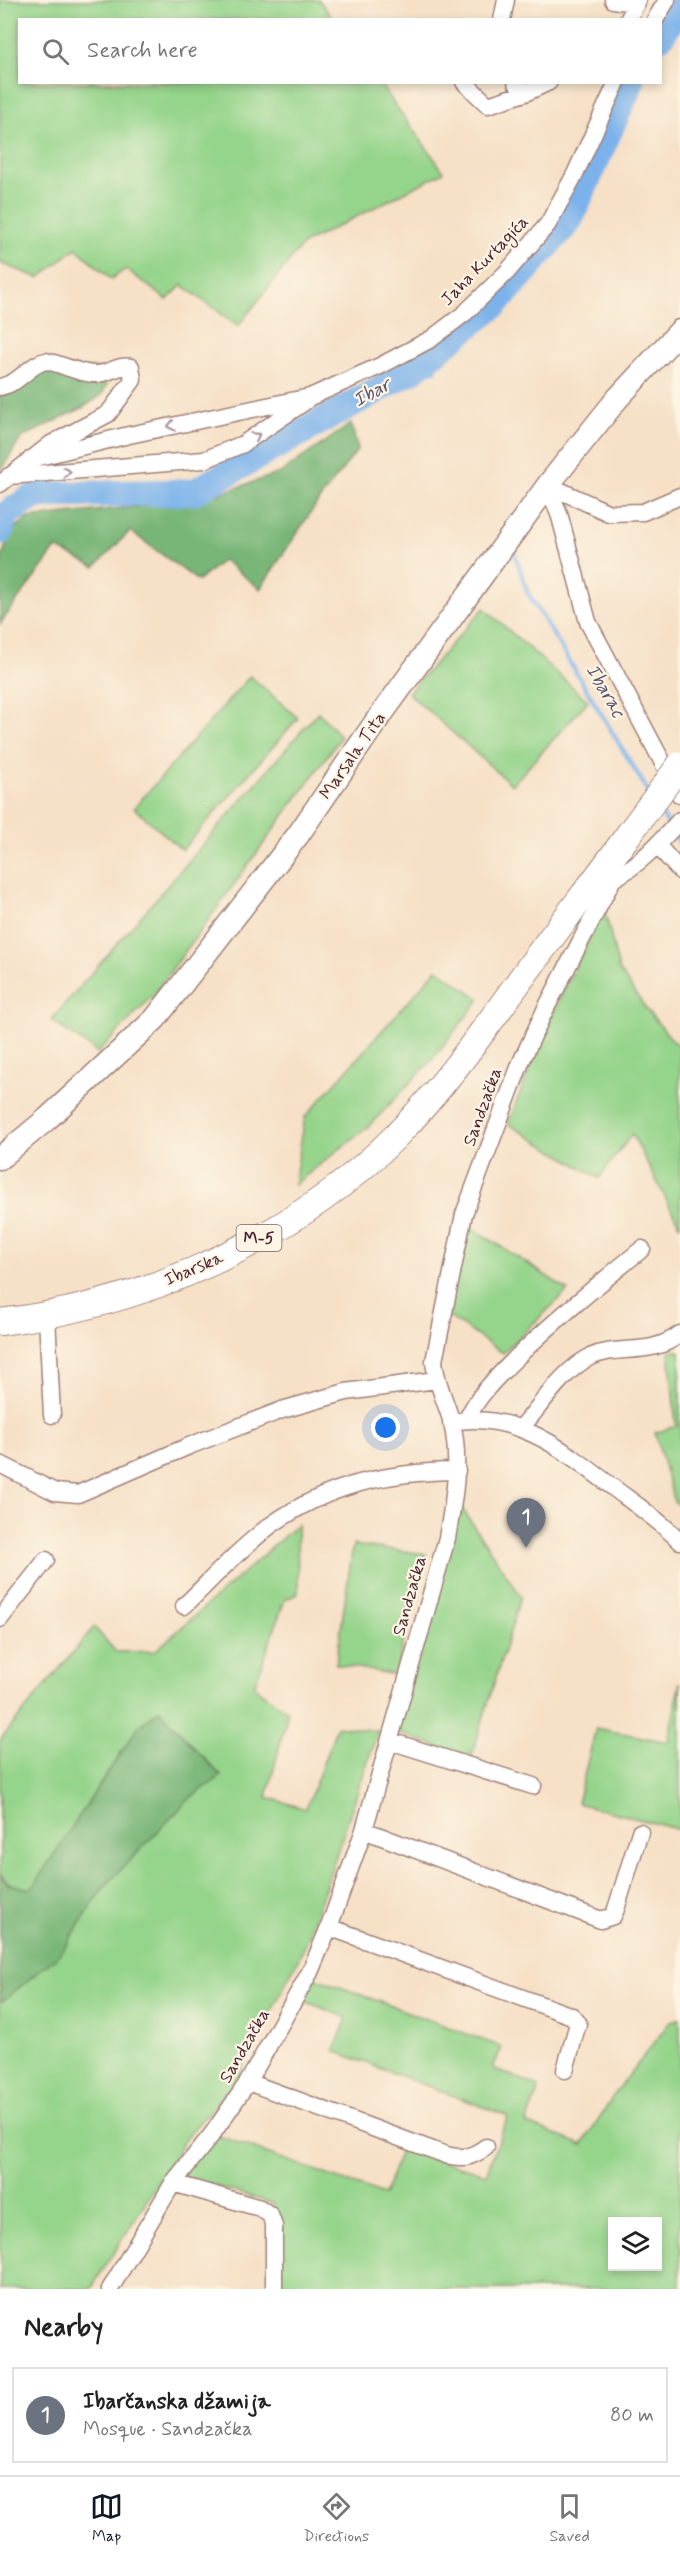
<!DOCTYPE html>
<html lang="en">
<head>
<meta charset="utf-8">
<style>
	body { margin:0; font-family:Mynerve,sans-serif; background:#f6f6f6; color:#222 }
	.controls { position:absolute; right:18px; bottom:18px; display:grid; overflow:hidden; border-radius:0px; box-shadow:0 3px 9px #0003 }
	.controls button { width:54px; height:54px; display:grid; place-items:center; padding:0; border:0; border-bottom:2px solid #e0e0e0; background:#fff; color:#222; font:30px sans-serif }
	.you { position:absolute; left:386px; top:1428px; width:21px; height:21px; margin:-15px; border:4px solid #fff; border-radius:50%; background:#1a73e8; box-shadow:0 0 0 9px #1a73e833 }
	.badge { display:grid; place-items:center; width:39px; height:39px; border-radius:50%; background:#111827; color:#fff; font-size:20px; font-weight:700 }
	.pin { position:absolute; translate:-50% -50px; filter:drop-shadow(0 2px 3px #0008) }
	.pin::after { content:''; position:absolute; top:32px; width:21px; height:18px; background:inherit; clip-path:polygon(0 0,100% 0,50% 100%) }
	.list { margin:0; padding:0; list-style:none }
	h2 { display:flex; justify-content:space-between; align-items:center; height:78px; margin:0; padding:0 24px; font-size:26px }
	h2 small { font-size:20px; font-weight:400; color:#767676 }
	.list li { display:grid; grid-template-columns:39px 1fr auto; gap:18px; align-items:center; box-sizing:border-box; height:96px; margin:0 12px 12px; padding:0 12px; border:2px solid #e0e0e0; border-radius:0px }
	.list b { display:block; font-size:22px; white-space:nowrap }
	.list p { margin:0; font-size:20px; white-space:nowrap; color:#767676 }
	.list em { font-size:20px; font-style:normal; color:#767676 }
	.icon { flex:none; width:33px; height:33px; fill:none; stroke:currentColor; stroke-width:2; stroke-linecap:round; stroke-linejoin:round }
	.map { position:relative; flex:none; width:680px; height:2289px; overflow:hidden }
	.search { position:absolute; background:#fff; box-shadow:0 3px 9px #0003; left:18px; right:18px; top:18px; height:66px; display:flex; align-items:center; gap:15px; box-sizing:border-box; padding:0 21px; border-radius:0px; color:#767676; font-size:22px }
	.sheet { height:186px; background:#fff }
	nav { display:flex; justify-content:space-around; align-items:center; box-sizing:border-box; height:84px; border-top:2px solid #e0e0e0; background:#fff; font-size:16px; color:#767676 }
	nav a { display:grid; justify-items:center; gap:3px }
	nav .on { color:#111827 }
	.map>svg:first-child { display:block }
</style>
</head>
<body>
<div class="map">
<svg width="680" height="2289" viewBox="0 0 680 2289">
	<rect width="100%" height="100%" fill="#fcf5e5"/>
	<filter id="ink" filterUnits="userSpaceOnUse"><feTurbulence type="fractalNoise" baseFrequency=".0167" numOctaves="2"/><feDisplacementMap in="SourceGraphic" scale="12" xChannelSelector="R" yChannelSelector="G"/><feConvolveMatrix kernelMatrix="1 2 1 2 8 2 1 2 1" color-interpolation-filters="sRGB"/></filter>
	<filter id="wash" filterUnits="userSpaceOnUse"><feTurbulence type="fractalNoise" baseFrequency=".008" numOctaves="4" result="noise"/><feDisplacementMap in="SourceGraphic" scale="24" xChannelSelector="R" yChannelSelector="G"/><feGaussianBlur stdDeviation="1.35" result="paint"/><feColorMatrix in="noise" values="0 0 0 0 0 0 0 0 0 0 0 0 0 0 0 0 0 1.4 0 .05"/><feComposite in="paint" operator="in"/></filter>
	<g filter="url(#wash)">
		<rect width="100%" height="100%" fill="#f6e0c6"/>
		<path fill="#95d48b" stroke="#707a5b" stroke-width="1.5" fill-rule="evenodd" d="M0,0H319L333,19L20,20V82L379,83L444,172L303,244L238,326L182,285L167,300L126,269L111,279L76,248L39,278L0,263Z
			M484,608L588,701L512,785L408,693Z
			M250,676L298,718L182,850L134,808Z
			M318,712L341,737L155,993L98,1053L51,1020Z
			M604,907L619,970L646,1009L680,1049V1226L632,1134L599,1178L508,1124L543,1034Z
			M437,969L480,999L430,1062L369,1126L294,1185L305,1117Z
			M466,1224L568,1290L503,1353L445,1314Z
			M669,1351H680V1506L674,1501L655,1433L676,1426Z
			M456,1500L521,1596L471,1758L392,1731Z
			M297,1525L298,1594L285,1599L254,1687L288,1711L267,1797L306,1809L337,1726L378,1731L306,1944L233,2086L187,2136L91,2289H0V2003L61,1953L104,1887L190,1798L221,1776L159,1710L138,1727L31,1890L10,1884L0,1874V1740L94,1627L116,1652L155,1651Z
			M353,1545L426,1554L395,1675L336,1664Z
			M680,1682V1830L577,1803L596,1728L668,1742Z
			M313,1977L502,2047L493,2068L539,2087L526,2123L582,2145L614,2095L669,2023L680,2018V2289H273L274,2204L182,2176L213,2134L384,2195L401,2149L486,2174L508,2116L334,2051L347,2018L302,2000ZM612,2222H658V2266H612Z"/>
		<path fill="#78b677" stroke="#616a51" stroke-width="1.5" d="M42,365L113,370L102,395L82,408L21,438L0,472V389Z
			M351,424L358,449L319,500L260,589L223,560L198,581L130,531L95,567L56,548L0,624V563L10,532L28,518L200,500L280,473Z
			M159,1710L221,1776L190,1798L104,1887L60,1954L0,2003V1875L8,1884L31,1889L138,1727Z"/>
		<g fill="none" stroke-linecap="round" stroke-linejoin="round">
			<path stroke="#7cb2eb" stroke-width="4.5" d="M425,361L435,371
				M513,549L528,593L649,793
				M658,808L669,826
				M674,833L680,844"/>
			<path stroke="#7cb2eb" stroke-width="27" d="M660,37L680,7
				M0,532L5,515L36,495L194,492L413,370L495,305L569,221L631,82"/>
		</g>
	</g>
	<g filter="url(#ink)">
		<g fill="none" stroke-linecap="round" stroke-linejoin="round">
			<g stroke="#a08078" stroke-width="19">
				<path id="street" d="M613,0L636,3
					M502,20L506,0
					M628,20L638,0
					M655,20L667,0
					M464,82L488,105L525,93
					M516,82L525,93L549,82
					M0,387C21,383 29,364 46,361C62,364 77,373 94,374C108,375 118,364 131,367L133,380L108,414L51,444L0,484
					M31,459L129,435L310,397L380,366L431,339L465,313L507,272L548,224L575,174L617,82
					M9,476L204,460L243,444L306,401
					M548,485L560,517L588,622L680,795
					M548,485L609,513L643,512L680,496
					M658,846L680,871
					M606,873L613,879C641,864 659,843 680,820
					M47,1317L52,1415
					M467,1419C478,1395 497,1377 516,1358C556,1319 599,1284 642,1249
					M451,1422C517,1410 566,1452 615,1489C638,1506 660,1521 680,1541
					M522,1427C542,1404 562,1371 590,1357C619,1344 651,1357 680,1334
					M0,1464L55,1492L78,1494L189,1446L282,1410L346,1392L436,1380
					M184,1606C212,1579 240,1548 271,1525C329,1484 388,1472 457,1471
					M0,1619L46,1560
					M390,1741L533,1786
					M364,1830L601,1920L613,1916L616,1909L640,1832
					M329,1927L572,2016L578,2023L565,2070
					M248,2082L446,2155C463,2159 471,2158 486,2147
					M173,2183L260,2208L270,2215L274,2226V2289
					M110,2289L173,2183L213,2133L248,2082L310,1972L329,1927L364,1830L447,1538C454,1499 461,1462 452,1423C446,1402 436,1383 434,1361L464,1214L521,1062L546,1008L613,879"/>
			</g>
			<g stroke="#a08078" stroke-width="25">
				<path id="secondary" d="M0,1158L47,1119L155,1019L298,835L375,723L548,485L617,399L680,331"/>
			</g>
			<g stroke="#a08078" stroke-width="28">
				<path id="primary" d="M0,1322C144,1305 293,1240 396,1136C447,1084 488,1024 531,965C562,922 595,881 626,838"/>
			</g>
			<use href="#street" stroke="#fff" stroke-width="16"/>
			<use href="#secondary" stroke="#fff" stroke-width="22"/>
			<use href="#primary" stroke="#fff" stroke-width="26"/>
			<g stroke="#a08078" stroke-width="28" stroke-linecap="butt">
				<path id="primary-bridge" d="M626,838L680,765"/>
			</g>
			<use href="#primary-bridge" stroke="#fff" stroke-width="26"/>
		</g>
		<defs><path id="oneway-chevron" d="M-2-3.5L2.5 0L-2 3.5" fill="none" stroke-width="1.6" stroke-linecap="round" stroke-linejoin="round" transform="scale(1.5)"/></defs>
		<g stroke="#ae9aa0">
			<use href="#oneway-chevron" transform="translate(171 426) rotate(168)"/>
			<use href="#oneway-chevron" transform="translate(256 436) rotate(-32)"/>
			<use href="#oneway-chevron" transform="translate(67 472) rotate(-4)"/>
		</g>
	</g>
	<g text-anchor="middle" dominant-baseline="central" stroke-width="4.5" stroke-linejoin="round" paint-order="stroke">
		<rect fill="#fcf5e5" stroke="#7f5f63" stroke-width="1.5" x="236.5" y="1225" width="45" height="26" rx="4.5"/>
		<g font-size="16" font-weight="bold" fill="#4a1f2b">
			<text x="259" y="1238">M-5</text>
		</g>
		<g font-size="18" fill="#4a1f2b" stroke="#fcf5e5">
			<text transform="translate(485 261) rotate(-46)">Jaha Kurtagića</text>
			<text transform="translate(353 756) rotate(-55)">Marsala Tita</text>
			<text transform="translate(483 1107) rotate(-70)">Sandzačka</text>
			<text transform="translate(194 1269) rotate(-23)">Ibarska</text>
			<text transform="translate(410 1596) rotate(-74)">Sandzačka</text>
			<text transform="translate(245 2046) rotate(-60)">Sandzačka</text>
		</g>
		<g font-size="20" font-style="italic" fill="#5c526e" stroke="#fcf5e5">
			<text transform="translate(372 393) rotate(-29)">Ibar</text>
			<text transform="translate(605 691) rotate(59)">Ibarac</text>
		</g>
	</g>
</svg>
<div class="controls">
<button><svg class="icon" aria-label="layers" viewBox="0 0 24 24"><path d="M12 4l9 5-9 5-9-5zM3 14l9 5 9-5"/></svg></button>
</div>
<div class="you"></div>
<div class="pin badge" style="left:526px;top:1548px;background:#6b7280">1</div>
<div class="search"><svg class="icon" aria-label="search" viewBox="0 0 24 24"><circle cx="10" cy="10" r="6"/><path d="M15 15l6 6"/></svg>Search here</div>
</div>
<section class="sheet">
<h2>Nearby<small></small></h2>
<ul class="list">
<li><span class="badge" style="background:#6b7280">1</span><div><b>Ibarčanska džamija</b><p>Mosque · Sandzačka</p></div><em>80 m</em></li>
</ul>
</section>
<nav>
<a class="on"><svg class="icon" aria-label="map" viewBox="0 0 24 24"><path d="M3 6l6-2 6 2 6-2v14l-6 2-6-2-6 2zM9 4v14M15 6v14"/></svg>Map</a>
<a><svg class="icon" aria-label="directions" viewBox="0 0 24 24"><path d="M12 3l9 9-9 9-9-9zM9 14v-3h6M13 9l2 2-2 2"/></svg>Directions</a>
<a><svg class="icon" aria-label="saved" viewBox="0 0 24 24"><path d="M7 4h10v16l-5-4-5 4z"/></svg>Saved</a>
</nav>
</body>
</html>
